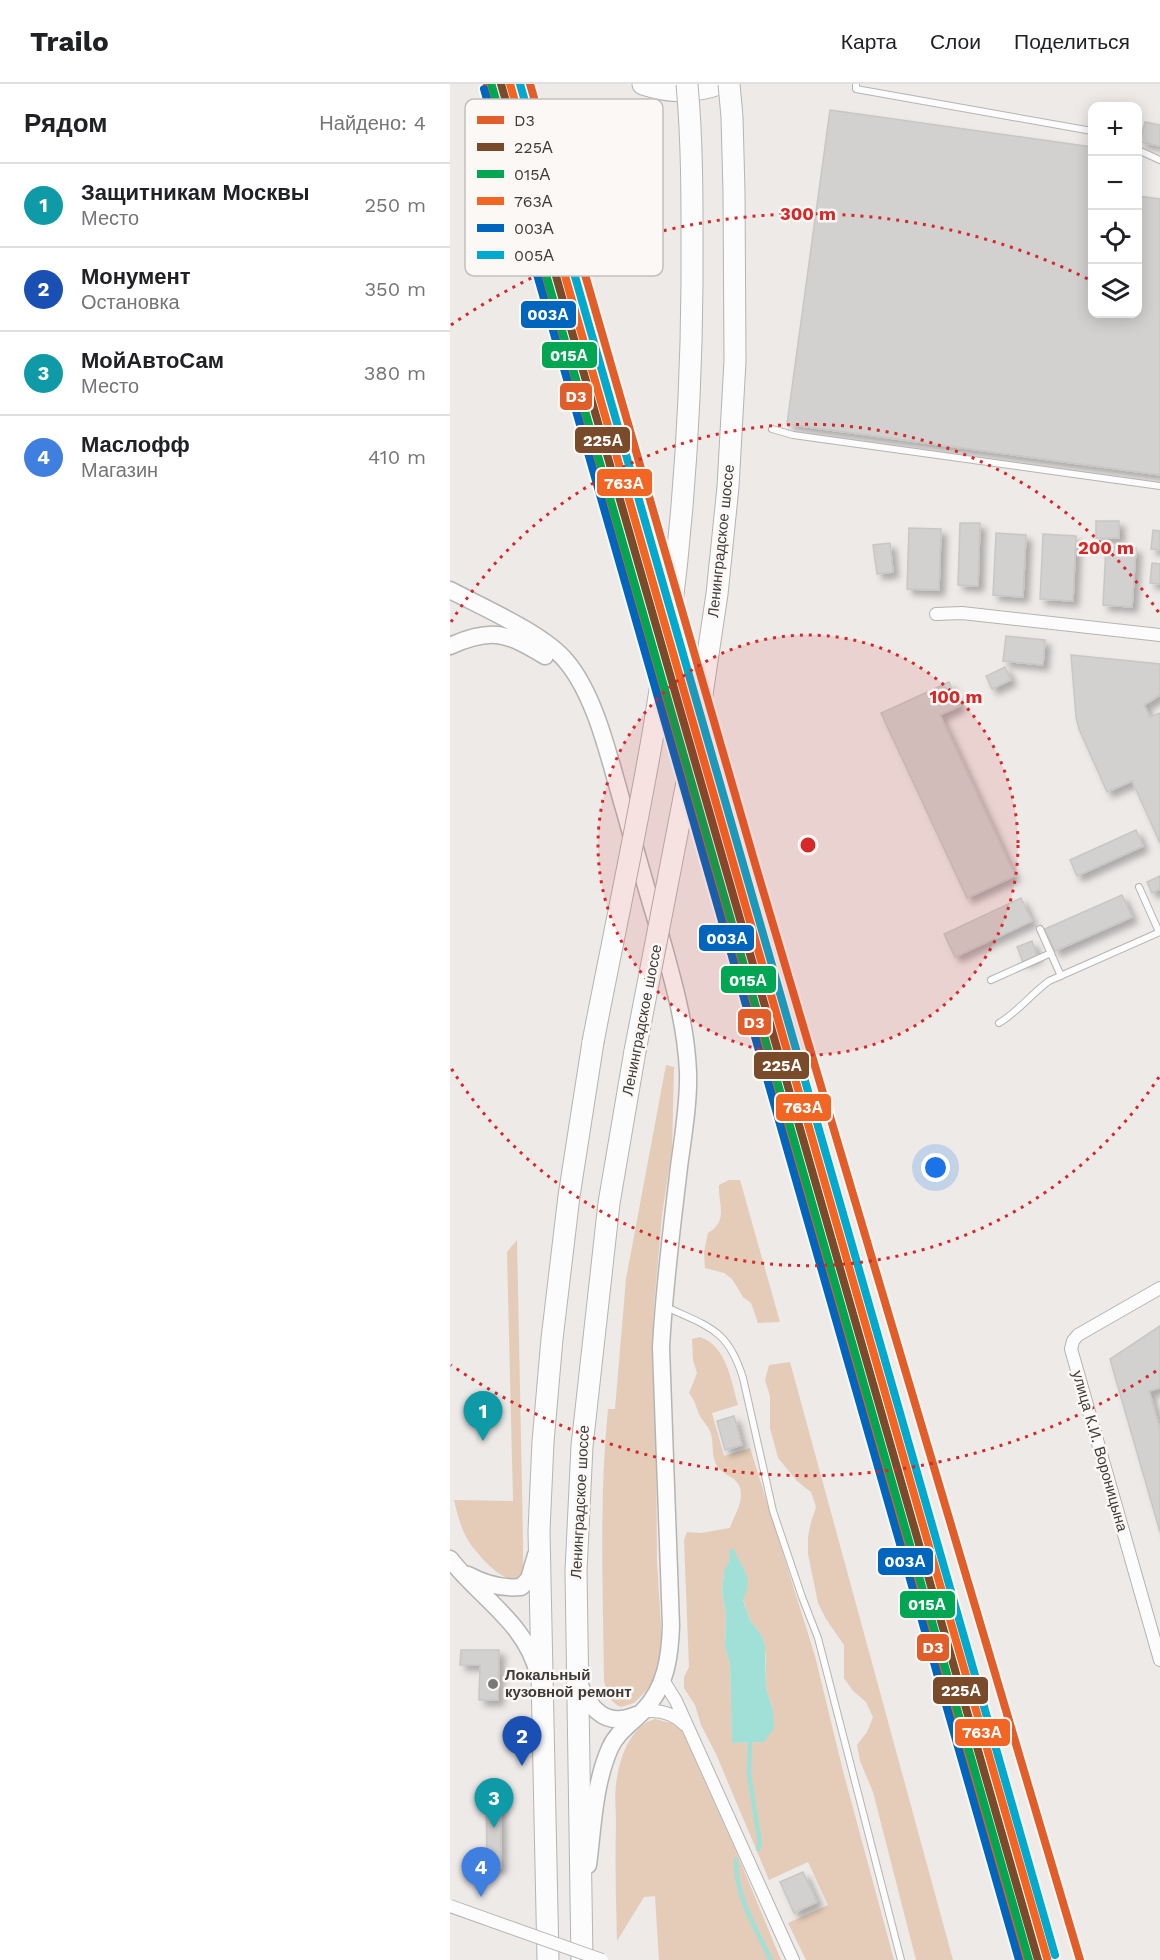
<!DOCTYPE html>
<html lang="ru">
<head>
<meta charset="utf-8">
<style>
	body { margin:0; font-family:"Work Sans",sans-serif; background:#f6f6f6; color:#202124 }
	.controls { position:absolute; right:18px; top:18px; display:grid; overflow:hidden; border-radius:12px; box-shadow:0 3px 15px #0003 }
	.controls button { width:54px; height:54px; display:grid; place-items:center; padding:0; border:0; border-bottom:2px solid #e0e0e0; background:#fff; color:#202124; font:30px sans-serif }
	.you { position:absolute; left:486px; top:1084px; width:21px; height:21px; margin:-15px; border:4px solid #fff; border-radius:50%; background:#1a73e8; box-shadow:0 0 0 9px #1a73e833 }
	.badge { display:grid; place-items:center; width:39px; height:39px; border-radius:50%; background:#7b7978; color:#fff; font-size:20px; font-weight:700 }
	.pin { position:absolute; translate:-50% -50px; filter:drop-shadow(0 2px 3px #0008) }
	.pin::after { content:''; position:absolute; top:32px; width:21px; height:18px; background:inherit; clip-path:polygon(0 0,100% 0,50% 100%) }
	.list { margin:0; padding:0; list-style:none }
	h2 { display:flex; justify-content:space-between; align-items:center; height:78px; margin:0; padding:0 24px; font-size:26px }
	h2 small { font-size:20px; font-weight:400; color:#757577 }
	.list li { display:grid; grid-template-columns:39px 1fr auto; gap:18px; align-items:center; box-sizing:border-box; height:84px; padding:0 24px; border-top:2px solid #e0e0e0 }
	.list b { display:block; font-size:22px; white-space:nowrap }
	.list p { margin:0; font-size:20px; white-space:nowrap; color:#757577 }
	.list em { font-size:20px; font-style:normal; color:#757577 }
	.icon { flex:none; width:33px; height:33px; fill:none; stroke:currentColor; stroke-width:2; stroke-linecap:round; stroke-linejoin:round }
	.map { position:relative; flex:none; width:710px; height:1876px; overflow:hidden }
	header { display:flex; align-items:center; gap:36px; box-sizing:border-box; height:84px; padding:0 30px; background:#fff; border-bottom:2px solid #e0e0e0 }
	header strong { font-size:28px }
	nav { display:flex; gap:33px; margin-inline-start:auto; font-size:21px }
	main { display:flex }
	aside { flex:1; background:#fff }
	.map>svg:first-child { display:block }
</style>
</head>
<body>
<header>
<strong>Trailo</strong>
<nav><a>Карта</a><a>Слои</a><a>Поделиться</a></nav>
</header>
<main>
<aside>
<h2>Рядом<small>Найдено: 4</small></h2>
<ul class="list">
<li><span class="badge" style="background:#0f9aa8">1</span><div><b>Защитникам Москвы</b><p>Место</p></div><em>250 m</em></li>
<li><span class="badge" style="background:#1a4fb4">2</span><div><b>Монумент</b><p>Остановка</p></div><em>350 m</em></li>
<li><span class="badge" style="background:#0f9aa8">3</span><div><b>МойАвтоСам</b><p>Место</p></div><em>380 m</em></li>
<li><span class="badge" style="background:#3f7fe0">4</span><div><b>Маслофф</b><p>Магазин</p></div><em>410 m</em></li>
</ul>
</aside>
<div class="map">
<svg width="710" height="1876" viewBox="0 0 710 1876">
	<defs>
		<filter id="shadow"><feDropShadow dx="5.5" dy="5.5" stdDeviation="3" flood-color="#0004"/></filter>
	</defs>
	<rect width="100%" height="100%" fill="#edeae8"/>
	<path fill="#e4ccb8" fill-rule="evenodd" d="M216,981L224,983L222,1065L212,1131L204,1222L202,1271L206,1345L207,1478L212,1559L210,1577L205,1593L199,1604L184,1619L171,1623C159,1618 156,1608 154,1596C153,1506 149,1415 158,1325H165L176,1195Z
		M279,1096H290L330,1238L308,1239L301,1219L293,1213L282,1195L274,1189L255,1184L254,1168L258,1149C279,1136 268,1121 269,1101Z
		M67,1156L73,1455V1490C59,1510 23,1466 16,1453C10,1441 7,1429 4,1416L63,1417L57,1168Z
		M250,1253C277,1262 281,1297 288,1321L262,1329L274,1372L300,1364L365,1572L393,1687L444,1876H356L338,1839L378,1821L358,1778L319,1796L266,1670L251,1641L245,1621L234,1604V1593L239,1583L234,1456L237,1448L251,1449L280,1444C284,1431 294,1419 290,1404C287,1393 273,1391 267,1382C261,1373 264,1360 261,1350C259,1342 252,1337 249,1330C245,1320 246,1319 239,1309L247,1289L243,1276L242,1255ZM288,1476C298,1489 300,1501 293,1515L300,1536L312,1552L316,1572V1604L323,1626L314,1658L282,1659L280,1582L275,1562L276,1530L272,1509L274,1488L279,1478Z
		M340,1278L503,1876H466L423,1708L410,1677L407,1661L417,1648L423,1633L416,1618L403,1607L394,1594V1561L376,1535L368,1519L358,1470V1453L361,1438L366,1423L361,1408L348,1398L328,1374L320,1344V1312L315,1296L319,1281Z
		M205,1635L221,1639L232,1647L286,1767L331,1876H209L205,1812L194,1813L167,1857C166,1818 165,1779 166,1740C166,1725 164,1708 167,1694C170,1672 182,1641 205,1635Z"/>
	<path fill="#a1e0d6" d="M280,1465H284C292,1486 305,1492 293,1516L300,1536L312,1552L315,1562L316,1604L323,1626L324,1644L314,1658L282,1659L280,1582L275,1562L276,1530L272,1509L274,1487L279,1478Z"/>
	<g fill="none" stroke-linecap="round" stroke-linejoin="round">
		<path stroke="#a1e0d6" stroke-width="4.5" d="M300,1659L299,1690L310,1760L308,1765
			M286,1776C285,1811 306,1845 321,1876"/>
	</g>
	<path fill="#d2d1cf" stroke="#c9c7c5" stroke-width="1.5" filter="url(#shadow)" d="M380,26L642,63V230H688V112L710,115V391L337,340Z
		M695,38L710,41V62L690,58Z
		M646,437H669V454H646Z
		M510,439H530L528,502L508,501Z
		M459,444L491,445L489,506L457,505Z
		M703,446L710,447V466L701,465Z
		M546,449L576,451L573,513L543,511Z
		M593,450L626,452L623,517L590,515Z
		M440,459L443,488L427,490L423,461Z
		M656,462L686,464L682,523L653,521Z
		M702,479L710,480V500L700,499Z
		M556,552L595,556L593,581L553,577Z
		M621,571L710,580V611L694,621L700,633L710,629V759L682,697L657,708L629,645L626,633Z
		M555,583L561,596L542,605L536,592Z
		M499,598L510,622L490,631L565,792L517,814L431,629Z
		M686,746L693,762L627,792L620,776Z
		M710,792V805L702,809L697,798Z
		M672,811L682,833L605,867L595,845Z
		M571,814L582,837L505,873L494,850Z
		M582,857L587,872L573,878L567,863Z
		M710,1242V1304L699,1307L710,1345V1448L660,1275Z
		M284,1332L292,1361L275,1366L267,1337Z
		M11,1566H49L48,1616H29L30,1581H10Z
		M36,1704H50L51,1784H37Z
		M353,1788L367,1818L344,1829L330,1798Z"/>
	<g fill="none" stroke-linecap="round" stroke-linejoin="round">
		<g stroke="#b5b4b2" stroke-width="8">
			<path id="lane" d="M406,0V5L642,47
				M688,66L710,76
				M322,345L343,351L710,402
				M689,803L709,848
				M590,845L611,892
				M541,896L601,869
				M549,939C568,928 581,910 599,897L710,848
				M216,1223C259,1243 278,1245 293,1294L323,1427L352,1513L368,1554L451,1876"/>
		</g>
		<g stroke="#b5b4b2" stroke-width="14">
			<path id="street" d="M486,530L512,529L710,551
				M710,1204L628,1251L623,1257L621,1265L710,1576
				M213,1596L226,1617L343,1876
				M192,1628C209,1625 223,1629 235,1641"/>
		</g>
		<g stroke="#b5b4b2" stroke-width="19">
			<path id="secondary" d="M0,506C32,523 94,550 116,577C147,613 161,682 175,728C186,768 197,807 209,846C222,893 236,939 238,988C239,1019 233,1052 229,1083C222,1143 214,1203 211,1264L221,1542C220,1572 216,1604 193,1627C182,1639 167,1648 160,1664C144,1700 143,1743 138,1781
				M0,562C42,543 57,549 95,572
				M0,1475C30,1514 77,1540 88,1590
				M18,1491C35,1500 52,1505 71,1503L79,1495L86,1471
				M129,1600C140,1625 156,1644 186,1631"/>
		</g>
		<g stroke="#b5b4b2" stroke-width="23">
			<path id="highway" d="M193,0C220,9 243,9 269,0
				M98,1876L89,1447L93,1358L102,1255L119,1112L143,958
				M132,1876L126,1487L132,1362L159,1119L185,967"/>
		</g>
		<use href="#lane" stroke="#fcfcfc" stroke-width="6"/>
		<use href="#street" stroke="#fcfcfc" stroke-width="12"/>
		<use href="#secondary" stroke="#fcfcfc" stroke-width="16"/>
		<use href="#highway" stroke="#fcfcfc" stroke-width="21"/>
		<g stroke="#b5b4b2" stroke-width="14" stroke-linecap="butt">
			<path id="street-bridge" d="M0,1822L152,1876"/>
		</g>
		<g stroke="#b5b4b2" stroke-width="23" stroke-linecap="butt">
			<path id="highway-bridge" d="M143,958C163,854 186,749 204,644C229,497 241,348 242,199C242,133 243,66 237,0
				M185,967L245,657L267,510L278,403L285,277L284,108L282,33L279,0"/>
		</g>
		<use href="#street-bridge" stroke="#fcfcfc" stroke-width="12"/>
		<use href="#highway-bridge" stroke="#fcfcfc" stroke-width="21"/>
		<g stroke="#fbf8f5" stroke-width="12">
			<path id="rail-1" d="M37,0L572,1876
				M80,0L306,783L630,1876"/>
		</g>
		<g stroke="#fbf8f5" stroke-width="12">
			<path id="rail-2" d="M51,0L588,1876"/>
		</g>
		<g stroke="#fbf8f5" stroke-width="12">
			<path id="rail-3" d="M42,2L579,1876"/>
		</g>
		<g stroke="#fbf8f5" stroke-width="12">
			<path id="rail-4" d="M60,0L597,1874"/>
		</g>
		<g stroke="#fbf8f5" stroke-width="12">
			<path id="rail-5" d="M34,5L569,1876"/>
		</g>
		<g stroke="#fbf8f5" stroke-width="12">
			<path id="rail-6" d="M70,0L605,1871"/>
		</g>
		<use href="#rail-1" stroke="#e15d29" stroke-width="8"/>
		<use href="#rail-2" stroke="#7a4b2a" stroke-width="8"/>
		<use href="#rail-3" stroke="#00a651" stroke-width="8"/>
		<use href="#rail-4" stroke="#f26522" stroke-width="8"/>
		<use href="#rail-5" stroke="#0065bd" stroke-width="8"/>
		<use href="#rail-6" stroke="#00a9ce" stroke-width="8"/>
	</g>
	<circle cx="358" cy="761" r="210" fill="#d62828" fill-opacity=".12"/>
	<g fill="none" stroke="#d62828" stroke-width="3" stroke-dasharray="3 6">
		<circle cx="358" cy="761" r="210"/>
		<path d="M709 993A421 421 0 0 1 1 984M1 538A421 421 0 0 1 709 529"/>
		<path d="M706 1287A631 631 0 0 1 1 1281M1 241A631 631 0 0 1 640 196"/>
	</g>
	<circle fill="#7b7978" stroke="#fbf8f5" stroke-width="2" cx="43" cy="1600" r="6"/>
	<g text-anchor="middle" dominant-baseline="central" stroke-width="5" stroke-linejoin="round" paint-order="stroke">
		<g font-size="15" fill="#3d3c3b" stroke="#fbf8f5">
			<text transform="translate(271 457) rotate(-84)">Ленинградское шоссе</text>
			<text transform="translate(192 936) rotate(-79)">Ленинградское шоссе</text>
			<text transform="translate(650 1367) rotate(74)">улица К.И. Вороницына</text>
			<text transform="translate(130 1418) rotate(-87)">Ленинградское шоссе</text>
		</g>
		<g font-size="15" font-weight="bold" fill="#3d3c3b" stroke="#fbf8f5" text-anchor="start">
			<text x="55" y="1591">Локальный<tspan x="55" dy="17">кузовной ремонт</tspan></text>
		</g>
	</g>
	<rect x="15" y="15" width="198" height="177" rx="9" fill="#fbf8f5" stroke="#c2c0bd" stroke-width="1.5"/>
	<rect x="27" y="32" width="27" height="8" fill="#e15d29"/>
	<rect x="27" y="59" width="27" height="8" fill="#7a4b2a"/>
	<rect x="27" y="86" width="27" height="8" fill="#00a651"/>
	<rect x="27" y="113" width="27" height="8" fill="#f26522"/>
	<rect x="27" y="140" width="27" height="8" fill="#0065bd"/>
	<rect x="27" y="167" width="27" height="8" fill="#00a9ce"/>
	<g font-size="16" fill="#3d3c3b">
		<text x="64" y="42">D3</text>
		<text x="64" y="69">225А</text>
		<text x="64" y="96">015А</text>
		<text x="64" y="123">763А</text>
		<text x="64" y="150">003А</text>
		<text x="64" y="177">005А</text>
	</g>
	<circle cx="358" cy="761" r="9" fill="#d62828" stroke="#fbf8f5" stroke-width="3"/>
	<g font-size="18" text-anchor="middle" font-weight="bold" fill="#d62828" stroke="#fbf8f5" stroke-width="5" stroke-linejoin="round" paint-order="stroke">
		<text x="358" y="136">300 m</text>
		<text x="656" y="470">200 m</text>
		<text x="506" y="619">100 m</text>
	</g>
	<g stroke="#fbf8f5" stroke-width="2">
		<rect x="70" y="216" width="57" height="29" rx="6" fill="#0065bd"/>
		<rect x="91" y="257" width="57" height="28" rx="6" fill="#00a651"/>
		<rect x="109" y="298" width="34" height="29" rx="6" fill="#e15d29"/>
		<rect x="124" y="342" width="57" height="28" rx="6" fill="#7a4b2a"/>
		<rect x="146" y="384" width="57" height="29" rx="6" fill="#f26522"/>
		<rect x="248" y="840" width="57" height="28" rx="6" fill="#0065bd"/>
		<rect x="270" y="881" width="57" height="29" rx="6" fill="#00a651"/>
		<rect x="287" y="924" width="35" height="28" rx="6" fill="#e15d29"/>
		<rect x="303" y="967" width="57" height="29" rx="6" fill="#7a4b2a"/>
		<rect x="325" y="1009" width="57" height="29" rx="6" fill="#f26522"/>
		<rect x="427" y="1463" width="57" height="29" rx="6" fill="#0065bd"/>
		<rect x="449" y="1506" width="57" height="29" rx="6" fill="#00a651"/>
		<rect x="466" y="1549" width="34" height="29" rx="6" fill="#e15d29"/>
		<rect x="482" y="1592" width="57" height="29" rx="6" fill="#7a4b2a"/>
		<rect x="504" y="1634" width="57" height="29" rx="6" fill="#f26522"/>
	</g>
	<g font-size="16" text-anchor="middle" font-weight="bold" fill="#fff">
		<text x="98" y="236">003А</text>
		<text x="119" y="277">015А</text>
		<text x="126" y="318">D3</text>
		<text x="153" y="362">225А</text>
		<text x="174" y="405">763А</text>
		<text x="277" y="860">003А</text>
		<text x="298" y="902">015А</text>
		<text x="304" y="944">D3</text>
		<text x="332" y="987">225А</text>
		<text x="353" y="1029">763А</text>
		<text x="455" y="1483">003А</text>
		<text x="477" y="1526">015А</text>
		<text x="483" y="1569">D3</text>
		<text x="511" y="1612">225А</text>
		<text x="532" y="1654">763А</text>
	</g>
</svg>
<div class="controls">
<button>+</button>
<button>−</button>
<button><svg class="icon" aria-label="locate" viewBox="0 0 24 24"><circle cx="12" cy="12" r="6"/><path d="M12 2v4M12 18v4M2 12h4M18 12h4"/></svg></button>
<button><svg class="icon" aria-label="layers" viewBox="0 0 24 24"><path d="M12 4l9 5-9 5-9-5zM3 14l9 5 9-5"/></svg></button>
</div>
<div class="you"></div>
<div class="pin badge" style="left:33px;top:1357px;background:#0f9aa8">1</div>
<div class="pin badge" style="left:72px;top:1682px;background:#1a4fb4">2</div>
<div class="pin badge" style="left:44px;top:1744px;background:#0f9aa8">3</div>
<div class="pin badge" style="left:31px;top:1813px;background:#3f7fe0">4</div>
</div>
</main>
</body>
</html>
